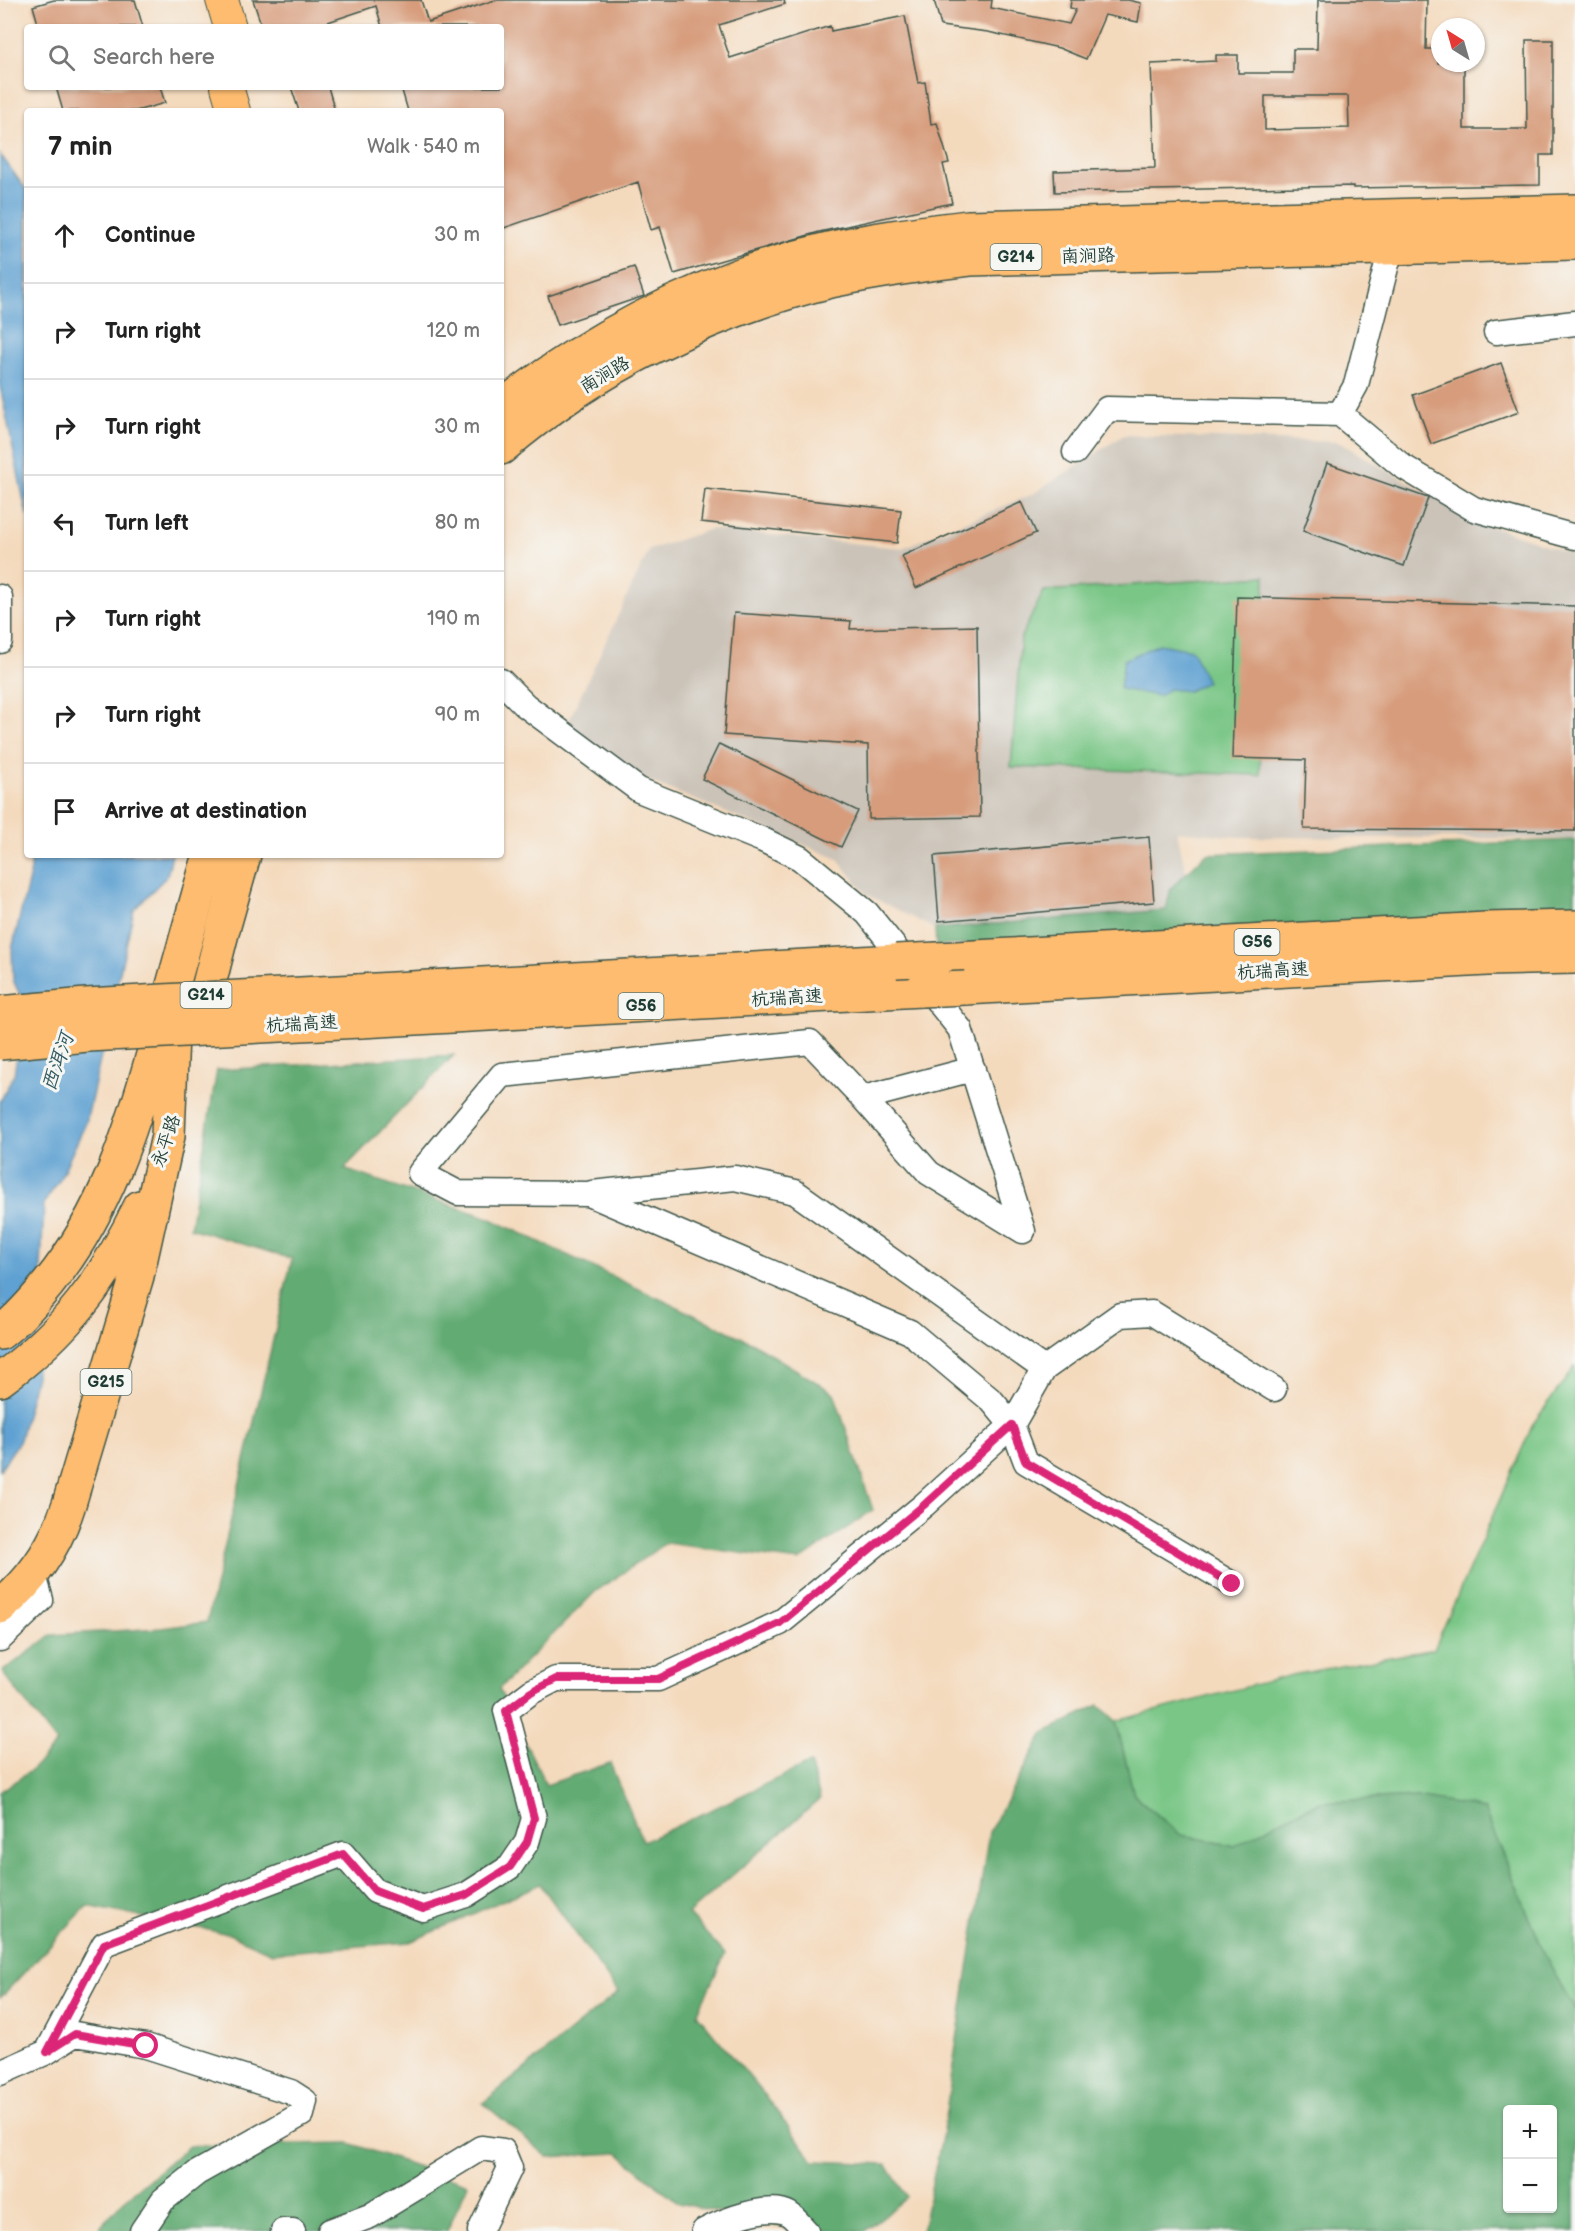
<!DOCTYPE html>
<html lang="en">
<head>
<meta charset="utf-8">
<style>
	body { margin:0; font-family:"Balsamiq Sans","LXGW WenKai TC",sans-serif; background:#f2f2f2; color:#222 }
	.controls { position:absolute; right:18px; bottom:18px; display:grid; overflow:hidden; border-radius:6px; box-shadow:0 2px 4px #0004 }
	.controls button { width:54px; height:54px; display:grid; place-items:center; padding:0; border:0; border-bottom:2px solid #e0e0e0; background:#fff; color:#222; font:30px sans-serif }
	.compass { position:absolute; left:1431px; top:18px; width:54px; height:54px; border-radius:50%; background:#fff; box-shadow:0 2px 4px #0004; rotate:323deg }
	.stop { position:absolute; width:18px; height:18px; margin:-14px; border:4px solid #db2777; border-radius:50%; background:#fff }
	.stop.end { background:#db2777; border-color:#fff; box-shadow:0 2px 6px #0008 }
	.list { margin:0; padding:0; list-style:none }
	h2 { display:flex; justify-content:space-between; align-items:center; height:78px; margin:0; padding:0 24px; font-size:26px }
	h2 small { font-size:20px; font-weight:400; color:#767676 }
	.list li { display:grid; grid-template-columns:39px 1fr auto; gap:18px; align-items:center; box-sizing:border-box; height:96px; padding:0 24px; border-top:2px solid #e0e0e0 }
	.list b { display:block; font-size:22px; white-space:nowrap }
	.list em { font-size:20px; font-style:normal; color:#767676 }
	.icon { flex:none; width:33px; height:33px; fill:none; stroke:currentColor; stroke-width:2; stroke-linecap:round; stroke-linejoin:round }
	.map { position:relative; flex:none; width:1575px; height:2231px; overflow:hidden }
	.search { position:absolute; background:#fff; box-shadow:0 2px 4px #0004; left:24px; top:24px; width:480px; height:66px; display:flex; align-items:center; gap:15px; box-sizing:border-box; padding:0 21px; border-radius:6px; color:#767676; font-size:22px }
	.panel { position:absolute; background:#fff; box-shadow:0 2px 4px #0004; left:24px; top:108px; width:480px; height:750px; border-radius:6px }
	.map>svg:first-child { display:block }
</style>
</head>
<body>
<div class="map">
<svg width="1575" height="2231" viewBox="0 0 1575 2231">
	<rect width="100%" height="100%" fill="#f6f6f2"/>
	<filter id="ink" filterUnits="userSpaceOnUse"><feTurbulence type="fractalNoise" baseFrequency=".0167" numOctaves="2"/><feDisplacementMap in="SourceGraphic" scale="12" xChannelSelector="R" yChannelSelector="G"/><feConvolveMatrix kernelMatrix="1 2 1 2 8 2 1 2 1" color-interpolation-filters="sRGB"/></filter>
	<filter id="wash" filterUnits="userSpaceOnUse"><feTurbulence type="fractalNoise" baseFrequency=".008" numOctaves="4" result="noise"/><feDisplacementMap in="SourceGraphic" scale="24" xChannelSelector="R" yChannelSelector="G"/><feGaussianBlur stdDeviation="1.35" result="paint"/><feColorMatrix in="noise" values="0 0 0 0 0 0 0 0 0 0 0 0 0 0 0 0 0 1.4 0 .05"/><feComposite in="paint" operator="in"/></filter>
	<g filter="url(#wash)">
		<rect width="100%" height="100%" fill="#f4dabd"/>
		<path fill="#cbc3b8" d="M1124,435L1338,442L1479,522L1575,555V839L1240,837L1177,831L1186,873L1171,888L1166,910L935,929L866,894L838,859L620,769L568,722L649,550L711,529L902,548L1033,494Z"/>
		<path fill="#79c686" stroke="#4c825d" stroke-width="1.5" d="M1265,576L1260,775L1011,767L1021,637L1044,591Z
			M1575,1366V2011L1546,1957L1500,1846L1417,1797L1320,1802L1279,1821L1235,1846L1181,1835L1134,1795L1116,1721L1292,1675L1434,1649L1533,1424Z"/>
		<path fill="#62ab73" stroke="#407454" stroke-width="1.5" fill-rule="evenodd" d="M1575,840V914L936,946L935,929L1166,910L1171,888L1206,854Z
			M454,1055L344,1169L489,1218L751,1342L834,1393L873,1510L799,1561L666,1543L595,1592L499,1689L546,1785L610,1763L643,1842L810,1763L820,1799L688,1914L725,1954L697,2014L763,2093L814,2161L886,2164L907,2197L865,2231H798L679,2203L618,2153L548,2157L483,2103L618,1992L540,1884L410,1942L272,1953L229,1934L87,1906L0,1998V1792L33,1769L57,1743L2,1672L52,1635L161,1628L207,1622L292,1259L190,1228L217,1070Z
			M1099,1705L1116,1721L1134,1795L1181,1835L1235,1846L1279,1821L1320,1802L1417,1797L1484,1809L1546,1957L1575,2011V2231H922L942,2137L989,1832L1044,1733ZM1508,2110H1552V2208H1508Z
			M349,2143L468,2184L447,2231H97L122,2202L189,2146Z"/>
		<path fill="#5ea1d2" stroke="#3e6f83" stroke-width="1.5" d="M0,154L27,191V516L0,386Z
			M1159,644L1192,650L1207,682L1188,691L1169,689L1159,696L1120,689L1124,660Z
			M31,855H172L167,876L134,910L86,1123L59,1181L44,1203L36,1376L20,1440L0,1470V1102L14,1074L25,1006L13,980L12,949L31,870Z"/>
		<g id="blocks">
			<path fill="#d79c7c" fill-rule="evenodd" d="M54,0H135L143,27H39L33,6Z
				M253,0H421L428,22L495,0H784L785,4L719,25L730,58L830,26L831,31L905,16L918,83L925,82L931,124L937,123L949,163L943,164L952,203L819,232L674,274L660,227L651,230L638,182L501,229V111H408L401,87H501V27H382L376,6L313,27H262Z
				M934,0H992L991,8L1069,24L1076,9L1070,8L1071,0H1128L1141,3L1138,22L1105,15L1086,59L1059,48L988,32L941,26Z
				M1318,0H1427L1426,49H1438V63H1464V129H1527L1526,40H1553V155H1540V185L1353,188V186L1055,192L1054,171L1155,168L1151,64L1216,61V55H1238V73H1293V49H1317ZM1265,96H1348L1349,128L1265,130Z
				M56,87H160L165,103L136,111H63Z
				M291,87H328L335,111H299Z
				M634,267L644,296L558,325L548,296Z
				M1501,363L1519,412L1431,444L1413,395Z
				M1327,463L1428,498L1404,566L1303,531Z
				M705,489L901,510L897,543L701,522Z
				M1022,502L1036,533L916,588L902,556Z
				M1237,597L1575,606V831L1304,829L1306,760L1232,758Z
				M734,613L851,621L850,629L977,626L980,817L869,819L868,745L724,735Z
				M719,744L858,811L841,847L702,779Z
				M1149,837L1154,902L939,921L934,856Z"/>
		</g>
	</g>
	<g filter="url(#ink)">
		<use href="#blocks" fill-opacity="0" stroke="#3f5549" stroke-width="1.5"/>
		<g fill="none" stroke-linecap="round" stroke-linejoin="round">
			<g stroke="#3f5549" stroke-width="27">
				<path id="minor" d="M1496,332L1575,323
					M1340,414L1356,385L1391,248
					M1075,452L1107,409L1340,414L1402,466L1474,509L1575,537
					M0,597V641
					M501,681L525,705L639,790L763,840L800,858L867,913L960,1029L1023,1231
					M973,1069L863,1098L810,1042L502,1075L420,1173L458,1193L589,1194L910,1332L992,1401L1012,1425L1026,1462L1232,1584
					M863,1098L929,1173L1023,1231
					M592,1193L735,1178L795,1192L1044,1369
					M0,1639L41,1600L34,1575
					M47,2052L104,1944L343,1854L375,1891L423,1909L466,1895L510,1867L527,1842L534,1818L506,1711L531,1692L556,1679H658L780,1623L924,1505L1012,1425L1044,1369L1120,1315L1152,1313L1274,1389
					M0,2073L47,2052L75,2034L146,2046L291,2092L305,2101L302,2114L197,2173L163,2200L142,2231
					M283,2231H293
					M330,2231L370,2216L481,2148L503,2151L510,2168L480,2231
					M704,2231C722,2221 770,2202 789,2214C795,2218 801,2226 806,2231"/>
			</g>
			<g stroke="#3f5549" stroke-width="34">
				<path id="major" d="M222,0L230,27
					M227,87L234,111"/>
			</g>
			<g stroke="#3f5549" stroke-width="36">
				<path id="highway" d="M501,407C597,334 706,278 824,250C871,239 919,233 968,227L1575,211
					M501,448C594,368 711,310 831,281C877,271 924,264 970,259L1575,243
					M938,959L1486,929L1575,927
					M965,988L1487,959L1575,957
					M358,991L896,961
					M361,1021L921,990
					M199,1024L223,929L244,855
					M0,1333C18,1320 34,1301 48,1284C105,1214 132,1130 156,1044C175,981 191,918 210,855
					M0,1380C66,1332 105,1280 140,1207
					M0,1607C34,1579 56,1546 69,1504L137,1276L168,1136L174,983"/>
			</g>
			<use href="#minor" stroke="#fff" stroke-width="24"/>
			<use href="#major" stroke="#fdbc6f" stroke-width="32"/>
			<use href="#highway" stroke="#fdbc6f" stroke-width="33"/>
			<g stroke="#3f5549" stroke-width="36" stroke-linecap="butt">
				<path id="highway-bridge" d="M896,961L938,959
					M921,990L965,988
					M0,1013L86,1005L358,991
					M0,1043L88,1035L361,1021"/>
			</g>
			<use href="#highway-bridge" stroke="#fdbc6f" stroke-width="33"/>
		</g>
	</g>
	<g fill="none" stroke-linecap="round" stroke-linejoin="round" filter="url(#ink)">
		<path stroke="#db2777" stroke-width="8" d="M146,2046L75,2034L47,2052L104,1944L343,1854L375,1891L423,1909L466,1895L510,1867L527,1842L534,1818L506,1711L531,1692L556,1679H658L780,1623L924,1505L1012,1425L1026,1462L1232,1584"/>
	</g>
	<g text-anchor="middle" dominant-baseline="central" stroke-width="6" stroke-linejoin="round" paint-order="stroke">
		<g fill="#f6f6f2" stroke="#60746d" stroke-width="1.5">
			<rect x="990.5" y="244" width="51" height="26" rx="4.5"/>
			<rect x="1234.5" y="929" width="45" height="26" rx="4.5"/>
			<rect x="180.5" y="982" width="51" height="26" rx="4.5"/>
			<rect x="618.5" y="993" width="45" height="26" rx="4.5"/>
			<rect x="80.5" y="1369" width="51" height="26" rx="4.5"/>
		</g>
		<g font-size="16" font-weight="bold" fill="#1f3d34">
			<text x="1016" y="257">G214</text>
			<text x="1257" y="942">G56</text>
			<text x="206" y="995">G214</text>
			<text x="641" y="1006">G56</text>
			<text x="106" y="1382">G215</text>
		</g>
		<g font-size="18" fill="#1f3d34" stroke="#f6f6f2">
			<text transform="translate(1088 256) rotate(-2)">南涧路</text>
			<text transform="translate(605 375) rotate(-31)">南涧路</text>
			<text transform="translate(1273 971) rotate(-3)">杭瑞高速</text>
			<text transform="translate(787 998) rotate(-3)">杭瑞高速</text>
			<text transform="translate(302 1024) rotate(-3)">杭瑞高速</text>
			<text transform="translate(166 1141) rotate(-71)">永平路</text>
		</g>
		<g font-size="20" font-style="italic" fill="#325b63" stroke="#f6f6f2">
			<text transform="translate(58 1062) rotate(-71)">西洱河</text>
		</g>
	</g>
</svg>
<div class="controls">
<button>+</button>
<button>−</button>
</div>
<svg class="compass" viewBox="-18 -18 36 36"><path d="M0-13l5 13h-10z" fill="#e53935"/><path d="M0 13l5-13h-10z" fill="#767676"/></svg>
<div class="stop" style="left:146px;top:2046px"></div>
<div class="stop end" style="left:1232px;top:1584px"></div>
<div class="search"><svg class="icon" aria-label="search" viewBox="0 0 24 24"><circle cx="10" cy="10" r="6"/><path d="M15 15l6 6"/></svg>Search here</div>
<section class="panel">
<h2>7 min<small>Walk · 540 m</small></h2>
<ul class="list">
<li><svg class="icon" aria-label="ahead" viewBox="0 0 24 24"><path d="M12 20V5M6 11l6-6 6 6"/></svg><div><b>Continue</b></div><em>30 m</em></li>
<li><svg class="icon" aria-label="right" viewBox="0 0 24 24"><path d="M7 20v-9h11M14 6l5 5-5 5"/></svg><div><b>Turn right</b></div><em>120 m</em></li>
<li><svg class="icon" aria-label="right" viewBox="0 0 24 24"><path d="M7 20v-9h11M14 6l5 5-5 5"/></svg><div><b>Turn right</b></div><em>30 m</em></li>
<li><svg class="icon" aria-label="left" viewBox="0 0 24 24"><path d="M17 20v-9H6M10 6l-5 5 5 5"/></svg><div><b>Turn left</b></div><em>80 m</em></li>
<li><svg class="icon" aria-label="right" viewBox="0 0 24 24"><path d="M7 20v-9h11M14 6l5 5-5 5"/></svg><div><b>Turn right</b></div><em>190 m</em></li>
<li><svg class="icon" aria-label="right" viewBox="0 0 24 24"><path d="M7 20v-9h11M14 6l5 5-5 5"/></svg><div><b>Turn right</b></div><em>90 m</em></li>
<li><svg class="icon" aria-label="arrive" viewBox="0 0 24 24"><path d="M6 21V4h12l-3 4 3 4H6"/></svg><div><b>Arrive at destination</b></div></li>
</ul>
</section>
</div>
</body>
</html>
